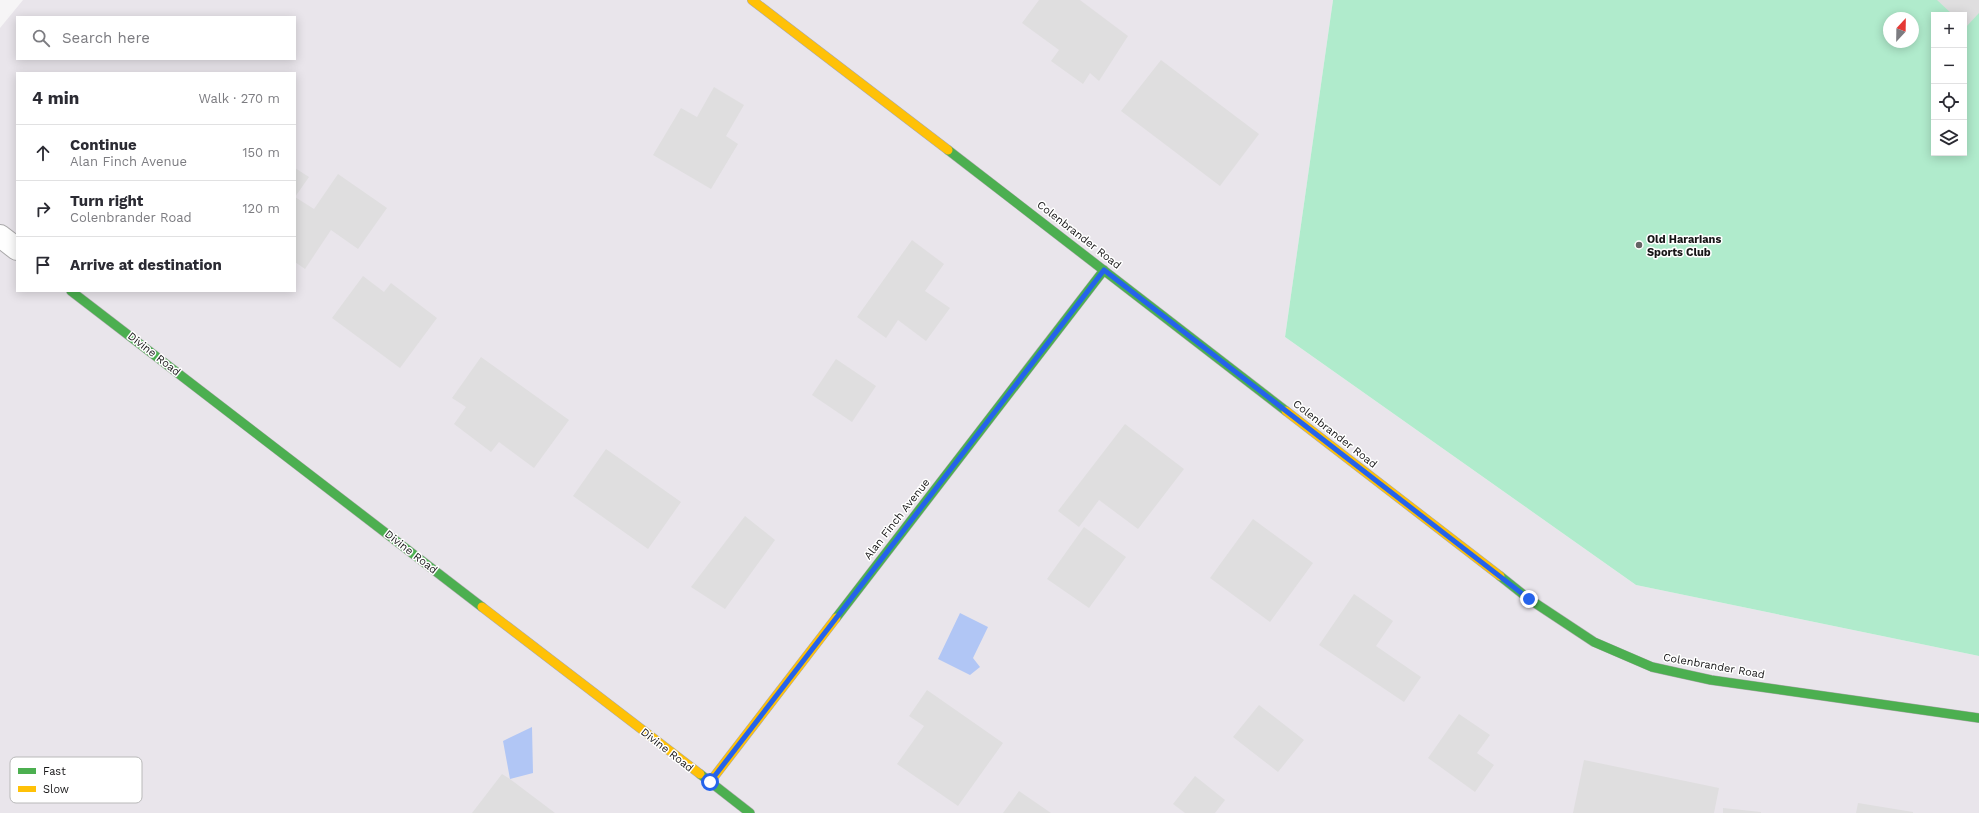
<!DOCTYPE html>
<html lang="en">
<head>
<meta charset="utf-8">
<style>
	body { margin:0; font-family:"Work Sans",sans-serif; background:#f2f2f3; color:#2b2b33 }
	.controls { position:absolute; right:12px; top:12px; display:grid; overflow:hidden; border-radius:0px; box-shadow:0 2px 10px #0003 }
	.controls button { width:36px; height:36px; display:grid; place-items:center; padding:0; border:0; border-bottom:1px solid #e1e1e2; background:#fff; color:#2b2b33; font:20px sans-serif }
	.compass { position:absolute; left:1883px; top:12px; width:36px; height:36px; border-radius:50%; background:#fff; box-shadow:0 2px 10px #0003; rotate:22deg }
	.stop { position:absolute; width:12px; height:12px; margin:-9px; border:3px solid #2563eb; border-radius:50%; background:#fff }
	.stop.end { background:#2563eb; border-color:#fff; box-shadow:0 1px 4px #0008 }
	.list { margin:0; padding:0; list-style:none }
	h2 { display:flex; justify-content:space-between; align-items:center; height:52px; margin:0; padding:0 16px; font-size:17px }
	h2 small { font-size:13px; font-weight:400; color:#7c7c81 }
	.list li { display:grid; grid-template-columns:26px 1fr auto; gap:12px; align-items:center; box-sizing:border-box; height:56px; padding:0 16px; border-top:1px solid #e1e1e2 }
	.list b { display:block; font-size:15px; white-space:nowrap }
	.list p { margin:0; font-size:13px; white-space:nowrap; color:#7c7c81 }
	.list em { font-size:13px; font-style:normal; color:#7c7c81 }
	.icon { flex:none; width:22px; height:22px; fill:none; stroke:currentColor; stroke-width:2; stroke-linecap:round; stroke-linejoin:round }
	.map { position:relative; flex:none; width:1979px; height:813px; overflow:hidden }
	.search { position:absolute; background:#fff; box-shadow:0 2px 10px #0003; left:16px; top:16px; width:280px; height:44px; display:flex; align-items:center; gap:10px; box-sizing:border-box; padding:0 14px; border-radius:0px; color:#7c7c81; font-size:15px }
	.panel { position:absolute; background:#fff; box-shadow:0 2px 10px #0003; left:16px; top:72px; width:280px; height:220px; border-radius:0px }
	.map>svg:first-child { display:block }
</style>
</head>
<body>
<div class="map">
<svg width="1979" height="813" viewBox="0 0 1979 813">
	<rect width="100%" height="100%" fill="#f6f5f6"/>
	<path fill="#e9e5eb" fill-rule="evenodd" d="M23,0H1333L1285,337L1636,585L1979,656V813H0V28ZM17,17H295V59H17ZM17,73H295V291H17Z"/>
	<path fill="#b0ebcc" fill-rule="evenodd" d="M1333,0H1979V656L1636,585L1285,337ZM1934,15H1964V153H1934ZM1889,18H1913V42H1889Z"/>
	<path fill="#b1c6f5" d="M960,613L988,627L973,658L980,667L970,675L938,659Z
		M532,727L533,773L510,779L503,741Z"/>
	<path fill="#dfdedf" d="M1039,0H1080L1128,36L1099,81L1090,73L1083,84L1051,61L1059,50L1022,23Z
		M1937,0H1979V13L1966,27L1964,15H1953Z
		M1161,60L1259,134L1220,186L1121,111Z
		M714,87L744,105L726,136L738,144L711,189L653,155L681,108L697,117Z
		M295,168L309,177L295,197L314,209L338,174L387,208L358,249L331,230L305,269L295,262Z
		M912,240L944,264L925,291L950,308L926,341L898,320L886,338L857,317Z
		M363,276L384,292L391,283L437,318L400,368L332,318Z
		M481,357L569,420L534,468L499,442L491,452L454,424L466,407L452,398Z
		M836,359L876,386L852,422L812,395Z
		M1125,424L1184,469L1138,529L1099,500L1079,527L1058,511Z
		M606,449L681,502L648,549L573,496Z
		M745,516L775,540L725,609L691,587Z
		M1253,519L1313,563L1270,622L1210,578Z
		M1084,527L1126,557L1089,608L1047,579Z
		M1354,594L1393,621L1376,646L1421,677L1404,702L1319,645Z
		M927,690L1003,743L958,806L897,764L924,726L909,716Z
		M1259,705L1304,740L1278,772L1233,737Z
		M1459,714L1490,735L1477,753L1494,765L1475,792L1428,758Z
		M1584,760L1719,788L1714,813H1573Z
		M502,774L510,779L555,813H472Z
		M1195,776L1225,800L1215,813H1185L1173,804Z
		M1019,791L1051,813H1003Z
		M1858,803L1913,812V813H1856Z
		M1723,808L1761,812V813H1723Z"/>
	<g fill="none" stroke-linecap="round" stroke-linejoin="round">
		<g stroke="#aaa9aa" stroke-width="24">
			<path id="street" d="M0,236L17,249"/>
		</g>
		<g stroke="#aaa9aa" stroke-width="10">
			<path id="fast" d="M948,150L1286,411
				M71,291L482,607
				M1500,576L1529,599L1594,642L1652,667L1711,680L1979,718
				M836,618L1104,270
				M700,774L750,813"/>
		</g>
		<g stroke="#aaa9aa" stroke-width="10">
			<path id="slow" d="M752,0L948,150
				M1286,411L1500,576
				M482,607L700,774
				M710,782L836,618"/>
		</g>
		<use href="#street" stroke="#fefefe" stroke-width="22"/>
		<use href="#fast" stroke="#4caf50" stroke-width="9"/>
		<use href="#slow" stroke="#ffc107" stroke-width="9"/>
	</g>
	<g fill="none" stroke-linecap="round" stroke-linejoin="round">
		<path stroke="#2563eb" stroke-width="5" d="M710,782L1104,270L1529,599"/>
	</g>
	<circle fill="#646364" stroke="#fff" stroke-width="1.5" cx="1639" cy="245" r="4"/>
	<g text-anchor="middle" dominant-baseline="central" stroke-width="3" stroke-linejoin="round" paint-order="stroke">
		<g font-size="11" fill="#161516" stroke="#fff">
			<text transform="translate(1079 235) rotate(38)">Colenbrander Road</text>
			<text transform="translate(154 354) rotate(38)">Divine Road</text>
			<text transform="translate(1335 434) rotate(38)">Colenbrander Road</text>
			<text transform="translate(897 519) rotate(-52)">Alan Finch Avenue</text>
			<text transform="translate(411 552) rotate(38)">Divine Road</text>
			<text transform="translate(1714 666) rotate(10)">Colenbrander Road</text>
			<text transform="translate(667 750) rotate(38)">Divine Road</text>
		</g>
		<g font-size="11" font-weight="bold" fill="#161516" stroke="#fff" text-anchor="start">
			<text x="1647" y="239">Old Hararians<tspan x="1647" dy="13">Sports Club</tspan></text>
		</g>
	</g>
	<rect x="10" y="757" width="132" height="46" rx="6" fill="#fff" stroke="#b9b9b9" stroke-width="1"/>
	<rect x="18" y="768" width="18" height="6" fill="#4caf50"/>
	<rect x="18" y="786" width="18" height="6" fill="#ffc107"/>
	<g font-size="11" fill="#161516">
		<text x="43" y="775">Fast</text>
		<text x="43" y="793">Slow</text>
	</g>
</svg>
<div class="controls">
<button>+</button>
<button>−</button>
<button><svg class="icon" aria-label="locate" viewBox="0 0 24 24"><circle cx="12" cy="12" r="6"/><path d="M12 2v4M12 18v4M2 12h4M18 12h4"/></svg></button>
<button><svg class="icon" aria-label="layers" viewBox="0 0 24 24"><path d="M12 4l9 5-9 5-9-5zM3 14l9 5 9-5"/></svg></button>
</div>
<svg class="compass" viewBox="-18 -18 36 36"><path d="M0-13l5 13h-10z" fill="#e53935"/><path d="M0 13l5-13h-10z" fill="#7c7c81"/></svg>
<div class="stop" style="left:710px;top:782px"></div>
<div class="stop end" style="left:1529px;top:599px"></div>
<div class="search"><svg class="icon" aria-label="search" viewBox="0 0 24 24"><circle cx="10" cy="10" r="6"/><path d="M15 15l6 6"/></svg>Search here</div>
<section class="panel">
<h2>4 min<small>Walk · 270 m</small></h2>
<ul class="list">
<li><svg class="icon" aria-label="ahead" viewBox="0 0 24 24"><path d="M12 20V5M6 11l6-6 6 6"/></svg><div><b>Continue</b><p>Alan Finch Avenue</p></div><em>150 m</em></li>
<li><svg class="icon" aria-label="right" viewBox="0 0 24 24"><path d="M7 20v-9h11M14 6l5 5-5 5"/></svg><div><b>Turn right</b><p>Colenbrander Road</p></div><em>120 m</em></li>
<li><svg class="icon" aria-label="arrive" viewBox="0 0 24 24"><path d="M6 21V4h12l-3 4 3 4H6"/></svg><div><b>Arrive at destination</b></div></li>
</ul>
</section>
</div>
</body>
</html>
